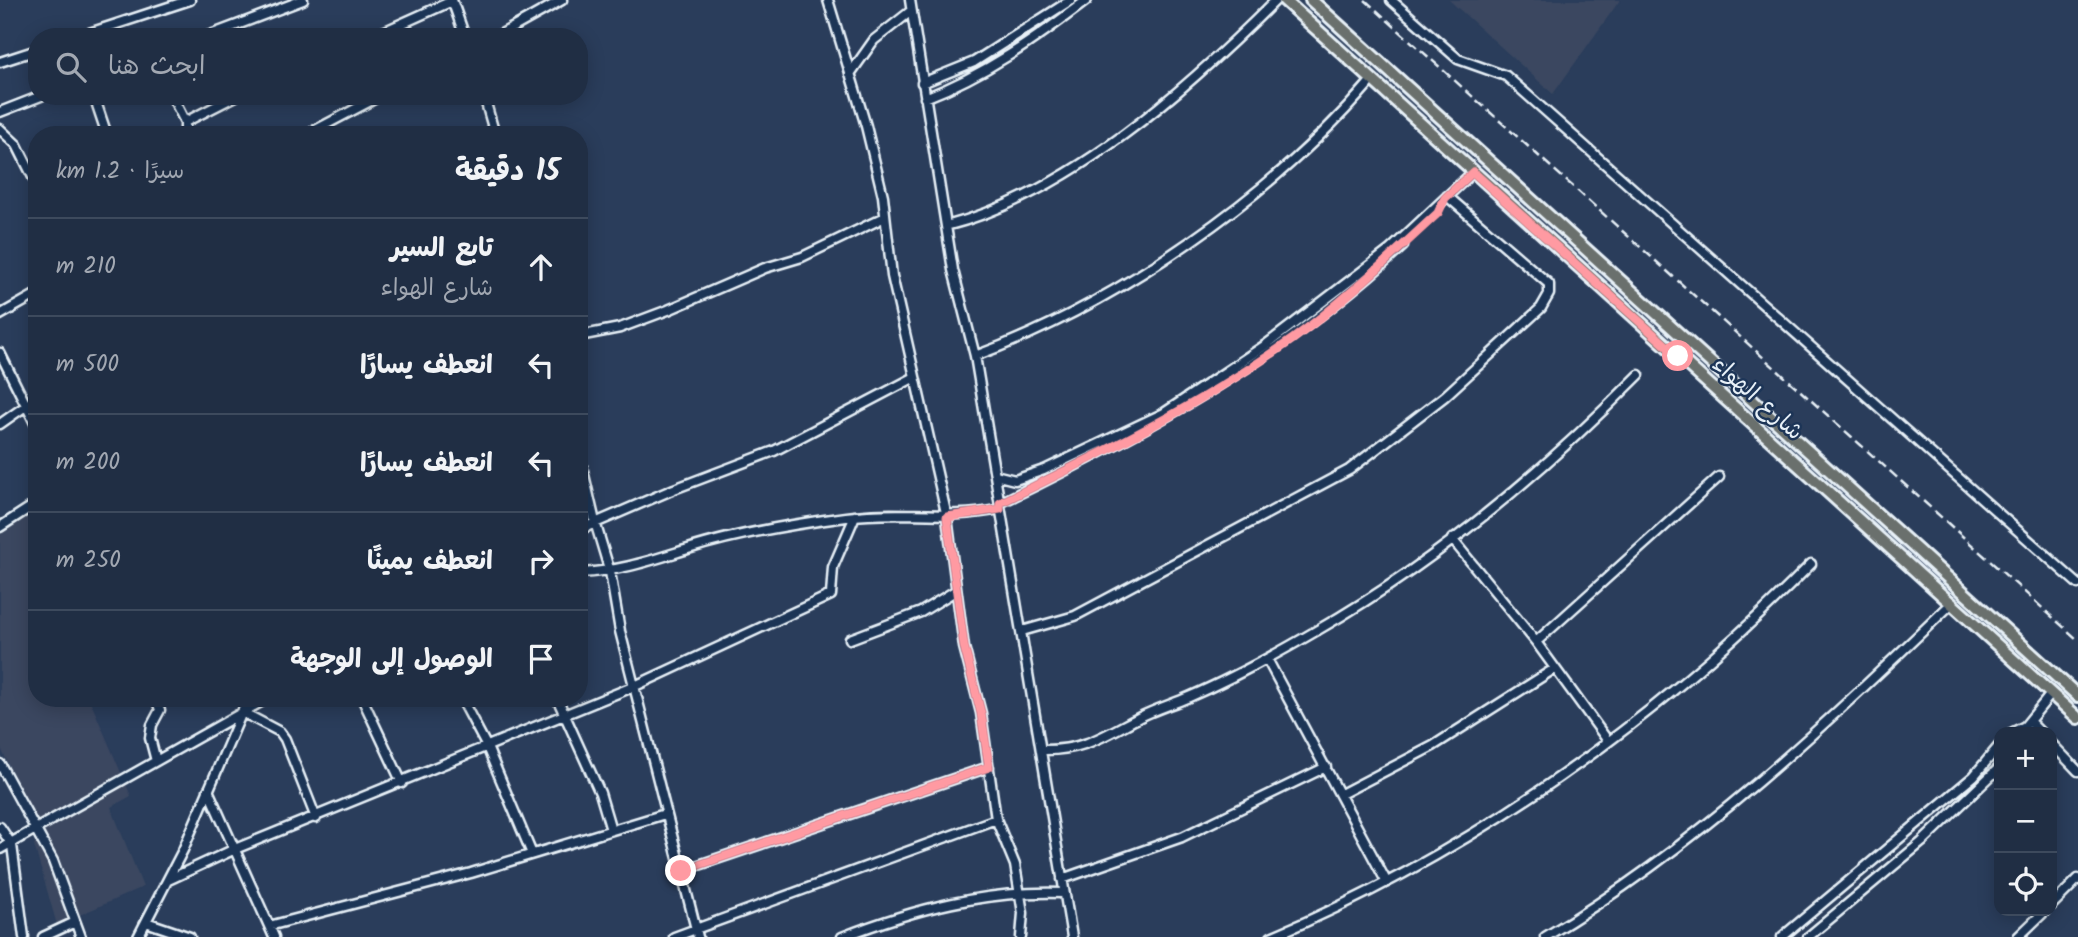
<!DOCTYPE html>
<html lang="ar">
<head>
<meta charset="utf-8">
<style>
	body { margin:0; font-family:Kalam,"Playpen Sans Arabic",sans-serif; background:#28364b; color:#f1f3f6; direction:rtl }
	.controls { position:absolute; right:21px; bottom:21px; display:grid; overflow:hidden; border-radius:14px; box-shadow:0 4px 18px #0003 }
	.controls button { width:63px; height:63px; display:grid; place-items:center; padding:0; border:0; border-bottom:2px solid #3d4a5d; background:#202e44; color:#f1f3f6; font:35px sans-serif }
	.stop { position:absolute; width:21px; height:21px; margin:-16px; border:5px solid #ff9aa2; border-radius:50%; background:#fff }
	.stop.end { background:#ff9aa2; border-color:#fff; box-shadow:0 2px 7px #0008 }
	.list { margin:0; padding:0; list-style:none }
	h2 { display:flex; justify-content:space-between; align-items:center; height:91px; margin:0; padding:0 28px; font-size:30px }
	h2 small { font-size:23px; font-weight:400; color:#a2a8b2 }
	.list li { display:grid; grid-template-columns:46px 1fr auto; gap:21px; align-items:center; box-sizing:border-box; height:98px; padding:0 28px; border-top:2px solid #3d4a5d }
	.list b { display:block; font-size:26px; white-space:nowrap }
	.list p { margin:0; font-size:23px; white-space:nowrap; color:#a2a8b2 }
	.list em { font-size:23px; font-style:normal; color:#a2a8b2 }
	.icon { flex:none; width:38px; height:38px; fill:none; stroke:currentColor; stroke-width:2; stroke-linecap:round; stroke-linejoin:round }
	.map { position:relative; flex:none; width:2078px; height:937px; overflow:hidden; direction:ltr }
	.search { position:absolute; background:#202e44; box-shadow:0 4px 18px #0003; left:28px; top:28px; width:560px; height:77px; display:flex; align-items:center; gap:18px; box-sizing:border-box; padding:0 24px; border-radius:28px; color:#a2a8b2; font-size:26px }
	.panel { position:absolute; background:#202e44; box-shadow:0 4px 18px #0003; left:28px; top:126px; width:560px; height:581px; border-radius:28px; direction:rtl }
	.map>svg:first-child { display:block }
</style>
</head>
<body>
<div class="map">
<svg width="2078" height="937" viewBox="0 0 2078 937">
	<rect width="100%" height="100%" fill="#2a3d5b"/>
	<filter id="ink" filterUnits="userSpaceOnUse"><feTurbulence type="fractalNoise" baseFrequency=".0143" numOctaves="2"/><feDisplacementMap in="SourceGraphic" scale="14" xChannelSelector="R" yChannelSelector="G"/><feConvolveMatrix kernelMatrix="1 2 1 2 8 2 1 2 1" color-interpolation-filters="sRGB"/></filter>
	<g filter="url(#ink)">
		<path fill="#3a4760" d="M1449,0H1620L1553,94Z
			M37,502V698H89L131,796L111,807L143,887L57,925L34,845L38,831L0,746V525Z"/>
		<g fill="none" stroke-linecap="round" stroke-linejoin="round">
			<g stroke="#e8f1f8" stroke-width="13">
				<path id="minor" d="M452,0L465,37
					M828,0L866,126L883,196L892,276L947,517L964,647L981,713L996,819L1015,865L1023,913L1021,937
					M910,0L953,270L975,356L1072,937
					M1391,0L1458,59L1506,76L2078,584
					M77,37L190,0
					M205,37L303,0
					M372,37L452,1
					M496,37L562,0
					M0,62L37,50
					M850,74L874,40L911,11
					M922,83L974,62L1071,0
					M94,96L107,135
					M172,96L185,122V135
					M484,96L495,135
					M925,98C985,75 1036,39 1087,0
					M0,112L41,96
					M185,122L236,96
					M0,129L17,145L37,185
					M306,135L380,96
					M946,226C1070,194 1187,89 1276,0
					M0,315L37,294
					M579,336L620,328L668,310L765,268L802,257L885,217
					M0,353L37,427
					M975,356C1117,304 1273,196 1371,81
					M0,424L37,398
					M579,453L595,522L610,572L620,631L698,937
					M995,475L1015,480L1044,470L1164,413L1267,344L1390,250L1473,172
					M1000,503C1148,431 1281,359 1403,246
					M0,527L37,503
					M579,530L674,489L774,451L915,377
					M1452,539L1536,642L1608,741
					M579,573C621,571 649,561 688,549C738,533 794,524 846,517C899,509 945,521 1000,509
					M1022,631L1075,616L1349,470L1445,396L1541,308L1549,294V284L1447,196
					M850,639L921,612L955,591
					M1536,642L1719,477
					M1267,659L1386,881
					M362,698L402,783
					M461,698L487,747L532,854
					M557,698L600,793L611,830
					M242,712L280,732L285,739L316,818
					M2029,721L2040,732
					M2013,732L2025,726L2051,694
					M2052,744L2078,771
					M1042,750C1084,751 1105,735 1140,717C1156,709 1173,704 1189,697C1233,678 1275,655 1316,631C1435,563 1543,472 1639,375
					M156,761L150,738L152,725L160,710L156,698
					M0,764L53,861L81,937
					M208,790L274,937
					M1341,794L1433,746L1554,669
					M0,827L12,845L24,937
					M0,849L268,698
					M681,871L989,767
					M1062,879L1182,837L1326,767
					M168,880L235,849L635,686L831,595L833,567L855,516
					M2052,905L2078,879
					M146,922L190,937
					M269,926L471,873L665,814
					M43,937L75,922
					M138,937L183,850L248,698
					M674,937L996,819
					M842,937C914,909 987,890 1064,893
					M1271,937C1473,852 1658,720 1811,564
					M1545,937C1698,846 1824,726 1952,603
					M1782,937L1974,776L1999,746
					M1808,937L1922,842L1999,768
					M2018,937L2045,911"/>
			</g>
			<g stroke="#e8f1f8" stroke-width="16">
				<path id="major" d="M1284,0L2078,718
					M1311,0L2078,696"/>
			</g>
			<use href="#minor" stroke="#1d3557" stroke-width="8"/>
			<use href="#major" stroke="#6a706d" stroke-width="10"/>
			<path stroke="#e8f1f8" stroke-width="2.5" stroke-dasharray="10 5" stroke-linecap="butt" d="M1365,0L2078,640"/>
		</g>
	</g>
	<g fill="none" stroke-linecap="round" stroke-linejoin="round" filter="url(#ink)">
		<path stroke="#ff9aa2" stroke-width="9" d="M681,871L989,767L981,713L964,646L947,517L1000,509V503C1101,454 1202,404 1293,339C1345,301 1391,256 1438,213L1445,198L1473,172L1678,356"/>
	</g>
	<g text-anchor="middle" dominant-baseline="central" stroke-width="5" stroke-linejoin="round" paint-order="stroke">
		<g font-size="23" fill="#e8f1f8" stroke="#1d3557">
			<text transform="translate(1757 399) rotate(42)">شارع الهواء</text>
		</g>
	</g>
</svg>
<div class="controls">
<button>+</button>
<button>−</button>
<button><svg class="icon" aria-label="locate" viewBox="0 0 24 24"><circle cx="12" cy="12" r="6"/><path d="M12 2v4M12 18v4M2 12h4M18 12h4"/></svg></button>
</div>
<div class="stop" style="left:1678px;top:356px"></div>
<div class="stop end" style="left:681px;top:871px"></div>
<div class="search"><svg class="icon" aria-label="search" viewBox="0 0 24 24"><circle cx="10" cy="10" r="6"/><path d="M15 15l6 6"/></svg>ابحث هنا</div>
<section class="panel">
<h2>15 دقيقة<small>سيرًا · 1.2 km</small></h2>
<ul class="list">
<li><svg class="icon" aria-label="ahead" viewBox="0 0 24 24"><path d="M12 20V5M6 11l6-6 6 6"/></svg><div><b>تابع السير</b><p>شارع الهواء</p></div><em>210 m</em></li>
<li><svg class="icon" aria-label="left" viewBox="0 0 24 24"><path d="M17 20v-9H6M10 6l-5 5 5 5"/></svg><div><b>انعطف يسارًا</b></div><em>500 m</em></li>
<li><svg class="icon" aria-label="left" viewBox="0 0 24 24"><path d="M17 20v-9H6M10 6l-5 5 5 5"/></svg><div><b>انعطف يسارًا</b></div><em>200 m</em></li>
<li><svg class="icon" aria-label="right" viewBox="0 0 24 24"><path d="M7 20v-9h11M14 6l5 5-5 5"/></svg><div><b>انعطف يمينًا</b></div><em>250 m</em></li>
<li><svg class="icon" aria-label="arrive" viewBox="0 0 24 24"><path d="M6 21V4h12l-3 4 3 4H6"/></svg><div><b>الوصول إلى الوجهة</b></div></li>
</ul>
</section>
</div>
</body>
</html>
